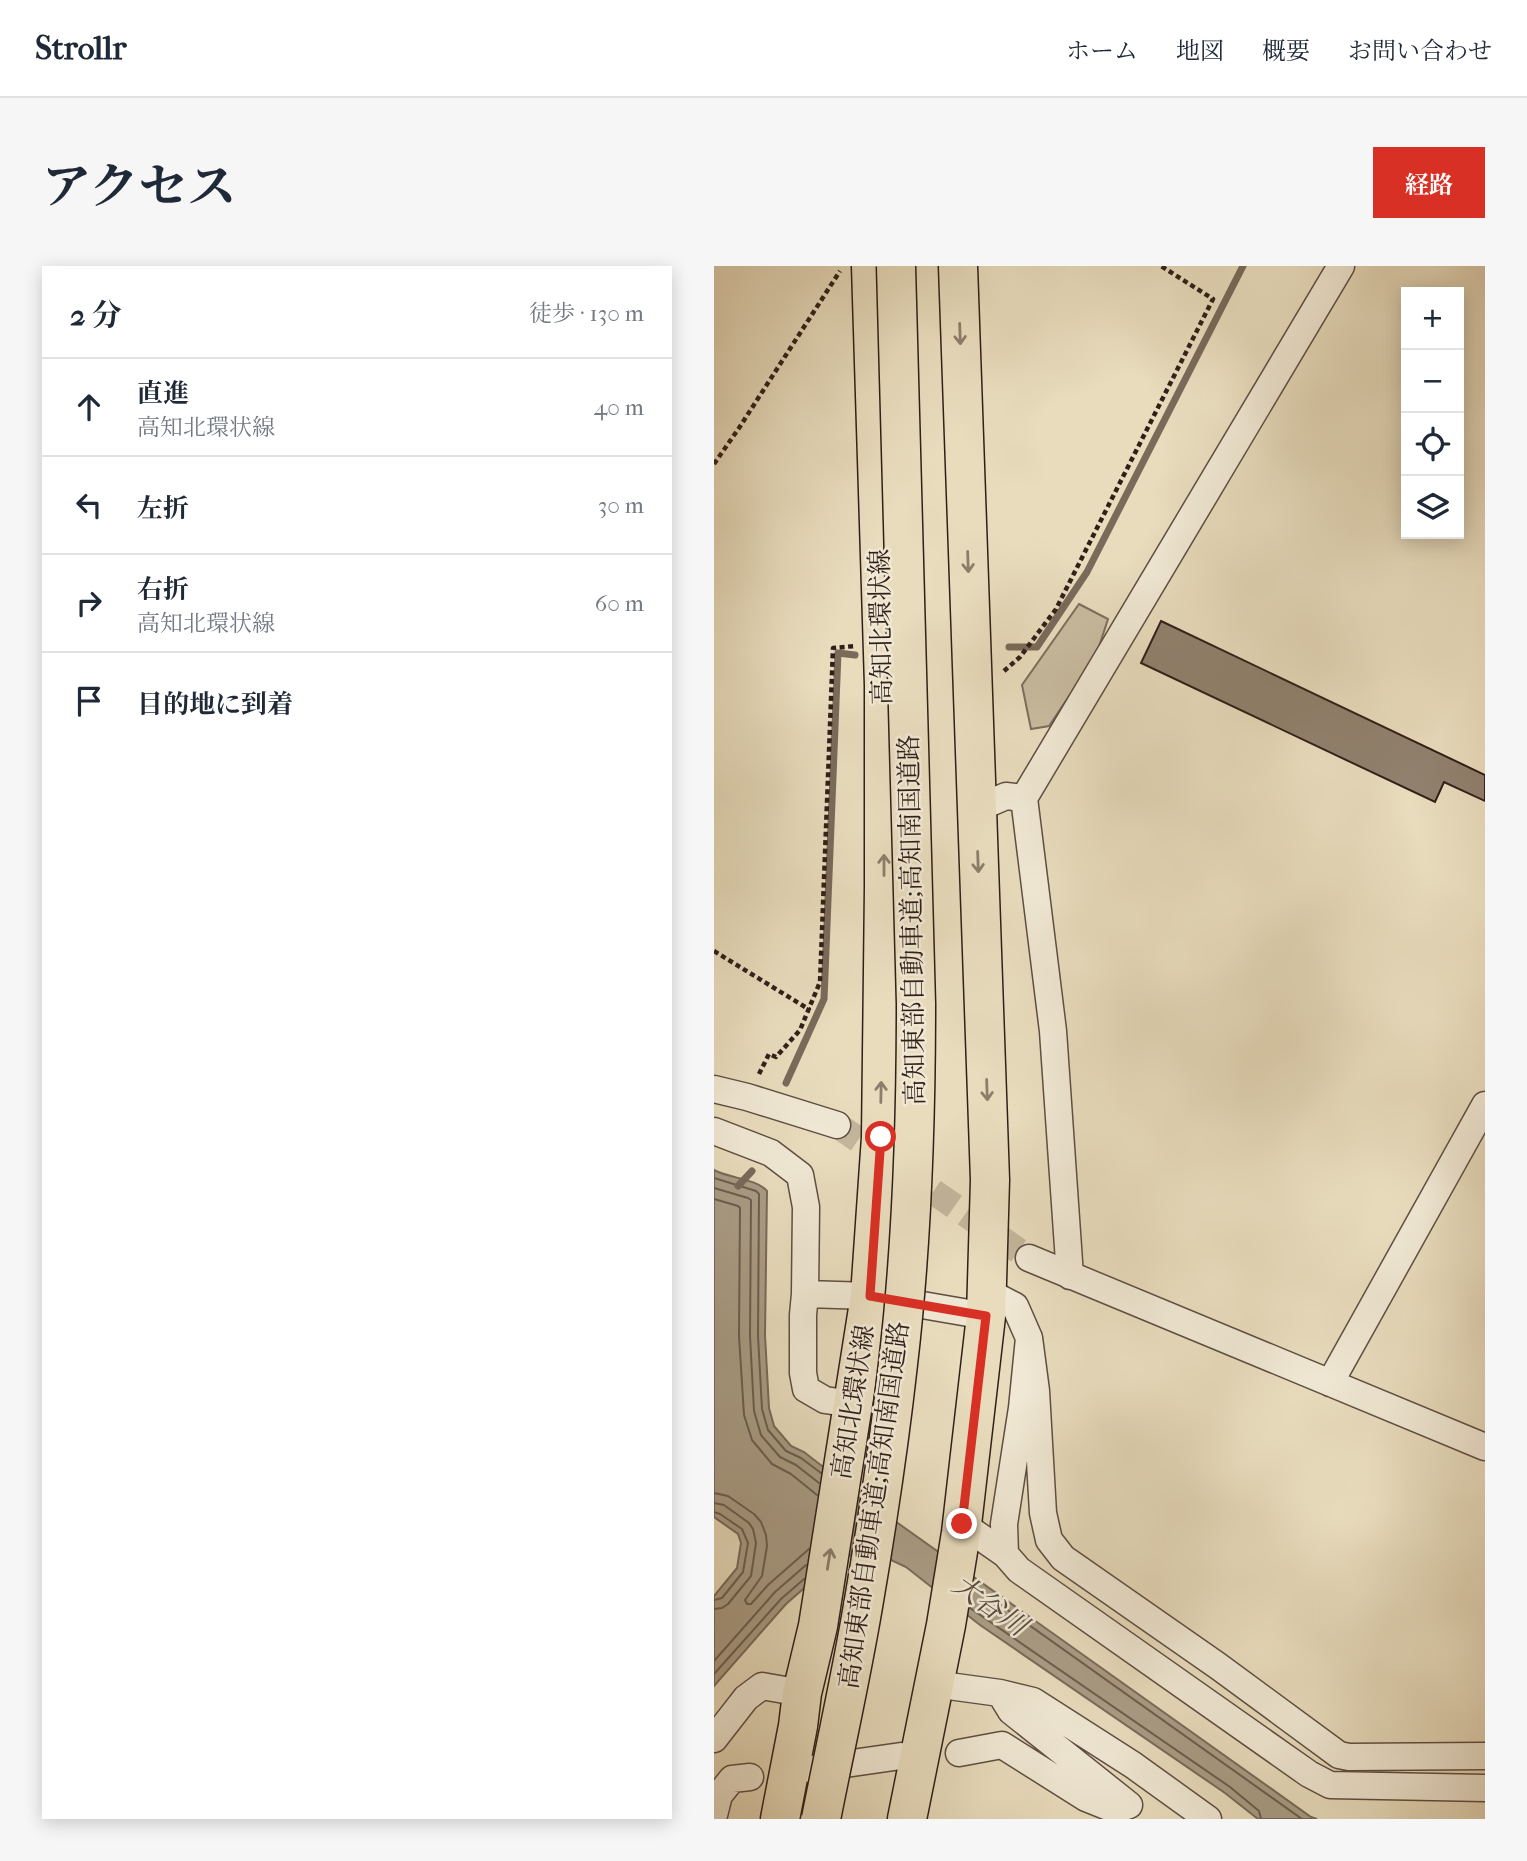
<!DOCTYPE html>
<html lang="ja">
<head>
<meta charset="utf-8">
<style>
	body { margin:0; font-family:"IM FELL French Canon","Noto Serif JP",serif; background:#f6f6f7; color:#1f2937 }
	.controls { position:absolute; right:21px; top:21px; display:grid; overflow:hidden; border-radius:0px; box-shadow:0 4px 18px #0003 }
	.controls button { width:63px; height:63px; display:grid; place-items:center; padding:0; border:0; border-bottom:2px solid #e0e1e3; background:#fff; color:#1f2937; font:35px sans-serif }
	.stop { position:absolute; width:21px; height:21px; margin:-16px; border:5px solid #d93025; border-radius:50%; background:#fff }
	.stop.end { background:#d93025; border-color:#fff; box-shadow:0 2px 7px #0008 }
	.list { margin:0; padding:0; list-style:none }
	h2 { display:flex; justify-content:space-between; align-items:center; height:91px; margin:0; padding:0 28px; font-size:30px }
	h2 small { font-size:23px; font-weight:400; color:#747a83 }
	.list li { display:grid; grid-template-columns:46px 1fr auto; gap:21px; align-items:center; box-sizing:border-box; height:98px; padding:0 28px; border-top:2px solid #e0e1e3 }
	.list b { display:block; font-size:26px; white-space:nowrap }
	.list p { margin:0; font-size:23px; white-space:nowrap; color:#747a83 }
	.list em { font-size:23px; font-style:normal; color:#747a83 }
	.icon { flex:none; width:38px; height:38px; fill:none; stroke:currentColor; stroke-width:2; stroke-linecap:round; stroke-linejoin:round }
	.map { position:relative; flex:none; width:771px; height:1553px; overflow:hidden; border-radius:0px }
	header { display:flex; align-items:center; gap:42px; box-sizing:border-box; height:98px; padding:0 35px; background:#fff; border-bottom:2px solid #e0e1e3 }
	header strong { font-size:33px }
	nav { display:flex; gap:38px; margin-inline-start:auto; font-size:24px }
	.intro { display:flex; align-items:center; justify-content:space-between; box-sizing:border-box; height:168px; padding:0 42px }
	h1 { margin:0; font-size:49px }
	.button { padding:18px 32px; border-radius:0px; background:#d93025; color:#fff; font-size:24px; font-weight:700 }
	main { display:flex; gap:42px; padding:0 42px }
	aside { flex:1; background:#fff; border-radius:0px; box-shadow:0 4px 18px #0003 }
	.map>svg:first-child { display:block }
</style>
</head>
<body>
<header>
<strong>Strollr</strong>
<nav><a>ホーム</a><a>地図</a><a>概要</a><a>お問い合わせ</a></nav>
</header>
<div class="intro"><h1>アクセス</h1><a class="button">経路</a></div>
<main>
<aside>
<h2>2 分<small>徒歩 · 130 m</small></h2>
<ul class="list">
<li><svg class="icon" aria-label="ahead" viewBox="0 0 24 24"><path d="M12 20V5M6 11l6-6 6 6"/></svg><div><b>直進</b><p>高知北環状線</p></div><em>40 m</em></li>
<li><svg class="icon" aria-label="left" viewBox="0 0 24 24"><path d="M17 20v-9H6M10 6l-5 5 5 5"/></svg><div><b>左折</b></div><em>30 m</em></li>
<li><svg class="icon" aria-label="right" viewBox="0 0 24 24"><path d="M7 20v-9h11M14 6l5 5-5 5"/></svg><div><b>右折</b><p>高知北環状線</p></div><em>60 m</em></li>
<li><svg class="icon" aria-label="arrive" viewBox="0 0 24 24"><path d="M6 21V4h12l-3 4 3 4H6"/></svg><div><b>目的地に到着</b></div></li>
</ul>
</aside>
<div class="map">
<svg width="771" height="1553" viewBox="0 0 771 1553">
	<rect width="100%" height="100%" fill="#e8dcbd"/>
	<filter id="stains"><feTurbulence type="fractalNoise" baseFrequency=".00286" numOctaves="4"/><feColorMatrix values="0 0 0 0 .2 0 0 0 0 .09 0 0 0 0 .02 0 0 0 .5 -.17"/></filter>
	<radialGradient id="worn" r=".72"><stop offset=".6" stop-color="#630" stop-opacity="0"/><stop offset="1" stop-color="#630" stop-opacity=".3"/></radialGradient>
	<path fill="#c9bca1" stroke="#7c6e5d" stroke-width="2" d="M365,338L394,353L382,390L335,460L317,463L308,419Z"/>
	<path fill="#a99c85" stroke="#796a5a" stroke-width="2" d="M0,904C15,912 43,913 53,925L51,1069L55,1142L60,1160L77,1180L90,1186L157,1238L597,1551L603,1553H544L511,1527L266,1359L192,1301L173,1292L144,1289L127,1290L72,1338L0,1420V1330L23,1302L27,1277L24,1268L0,1251Z"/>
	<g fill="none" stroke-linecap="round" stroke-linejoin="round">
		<path stroke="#6c5e4f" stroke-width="2" d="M0,912L42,925L45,928L44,1070L48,1143L54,1164L72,1185L87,1192L107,1207
			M0,922L34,932L37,934L36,1070L40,1145L47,1169L66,1191L82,1199L105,1217
			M0,933L24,940L26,942L25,1070L30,1149L38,1174L58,1198L77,1208L103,1229
			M0,1227L14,1230L40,1248L47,1256L52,1269L53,1280L48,1310L31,1334L33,1338H37L54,1319L95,1283
			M0,1237L10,1239L35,1257L39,1263L42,1277L37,1310L14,1338L8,1342L0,1343
			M0,1246L6,1248L28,1263L34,1277L29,1306L8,1332L0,1334
			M260,1320L588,1553
			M256,1342L516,1521L545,1545L547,1553
			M0,1395L61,1326L92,1299
			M0,1408L67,1333L90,1313"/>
		<path stroke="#796a5a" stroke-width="7" d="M295,381H323L373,306L529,0
			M72,817L110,733L124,387L141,389
			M24,920L38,905"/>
	</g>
	<path fill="#90816e" stroke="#301f19" stroke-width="2" d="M447,355L771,509V535L730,516L721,536L427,397Z"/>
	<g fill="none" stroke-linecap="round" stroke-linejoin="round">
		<path stroke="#c3b69c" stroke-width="26" stroke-dasharray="26 13" stroke-linecap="butt" d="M123,859L315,992"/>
		<g stroke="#5e4e42" stroke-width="29">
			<path id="minor" d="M262,543L292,530L310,532
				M0,823L33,831L123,859
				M0,865L57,887L86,909L92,941L91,1028L89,1049V1107L92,1123L111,1134L139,1138
				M315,992L771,1181
				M356,1010L339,765L310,532L627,0
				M272,1025L301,1040L315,1072L308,1142L290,1258L291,1288
				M91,1028L156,1030L272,1050
				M315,1072L322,1125L329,1247L335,1274L349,1292L504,1400L625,1489L635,1491L771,1490
				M616,1117L771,839
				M248,1258L291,1288L305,1304L595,1508L616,1519L771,1522
				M220,1418L286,1427L319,1435L419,1499L494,1553
				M0,1473L32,1432L48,1420L88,1427
				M245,1487L288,1479L372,1532L402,1544L415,1539L297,1445L286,1427
				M96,1503L187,1490
				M0,1549L5,1529L18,1513L36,1511"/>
		</g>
		<g stroke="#301f19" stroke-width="41">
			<path id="primary" d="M66,1553L84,1460L88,1427L104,1360L156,1030L167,871L170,621V419L157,0
				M193,1553L232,1359L247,1267L272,1050L276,914L244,0"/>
		</g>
		<path stroke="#301f19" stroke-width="4.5" stroke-dasharray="5 3.5" stroke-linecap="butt" d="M0,198L25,162L126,5
			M290,405L306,391L342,343L499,33L447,0
			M0,685L96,744
			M45,808L55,788L62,791L86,764L106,716L119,382L141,380"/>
		<use href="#minor" stroke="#f0e8d4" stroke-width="26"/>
		<use href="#primary" stroke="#e8dcbd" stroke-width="38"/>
		<g stroke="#301f19" stroke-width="41" stroke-linecap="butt">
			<path id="motorway-bridge" d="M107,1553C121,1482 137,1411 149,1340C163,1259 175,1179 184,1098C198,979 202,858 202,738L182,0"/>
		</g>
		<use href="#motorway-bridge" stroke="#e8dcbd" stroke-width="38"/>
	</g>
	<defs><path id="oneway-shaft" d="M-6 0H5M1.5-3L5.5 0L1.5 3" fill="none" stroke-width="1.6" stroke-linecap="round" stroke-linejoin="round" transform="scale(1.75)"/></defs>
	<g stroke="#8c7e6b">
		<use href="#oneway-shaft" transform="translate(246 68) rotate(88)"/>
		<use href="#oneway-shaft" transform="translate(254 296) rotate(88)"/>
		<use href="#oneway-shaft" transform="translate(264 596) rotate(88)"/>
		<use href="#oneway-shaft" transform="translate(170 599) rotate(-90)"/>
		<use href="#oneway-shaft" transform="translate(273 824) rotate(88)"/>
		<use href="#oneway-shaft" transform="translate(167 826) rotate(-89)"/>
		<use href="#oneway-shaft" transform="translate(115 1293) rotate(-81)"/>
	</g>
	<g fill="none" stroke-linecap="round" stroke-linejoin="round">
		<path stroke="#d93025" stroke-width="9" d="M167,871L156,1030L272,1050L248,1258"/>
	</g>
	<g text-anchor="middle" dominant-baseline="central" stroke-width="5" stroke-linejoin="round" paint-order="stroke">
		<g font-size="26" fill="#301f19" stroke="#f0e8d4">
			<text transform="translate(167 361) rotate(-91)">高知北環状線</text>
			<text transform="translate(198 654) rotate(-91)">高知東部自動車道;高知南国道路</text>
			<text transform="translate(139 1136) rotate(-81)">高知北環状線</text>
			<text transform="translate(160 1239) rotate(-82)">高知東部自動車道;高知南国道路</text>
		</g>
		<g font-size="28" font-style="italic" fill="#5a4b3f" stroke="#f0e8d4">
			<text transform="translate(276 1339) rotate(35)">大谷川</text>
		</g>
	</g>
	<rect width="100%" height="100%" filter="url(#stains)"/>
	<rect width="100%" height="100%" fill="url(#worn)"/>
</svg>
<div class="controls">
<button>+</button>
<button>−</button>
<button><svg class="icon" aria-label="locate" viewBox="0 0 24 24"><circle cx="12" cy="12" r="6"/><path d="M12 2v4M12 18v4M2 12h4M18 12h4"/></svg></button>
<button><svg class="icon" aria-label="layers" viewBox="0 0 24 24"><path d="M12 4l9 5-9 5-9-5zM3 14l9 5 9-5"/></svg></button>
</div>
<div class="stop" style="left:167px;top:871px"></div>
<div class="stop end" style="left:248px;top:1258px"></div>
</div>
</main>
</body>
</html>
